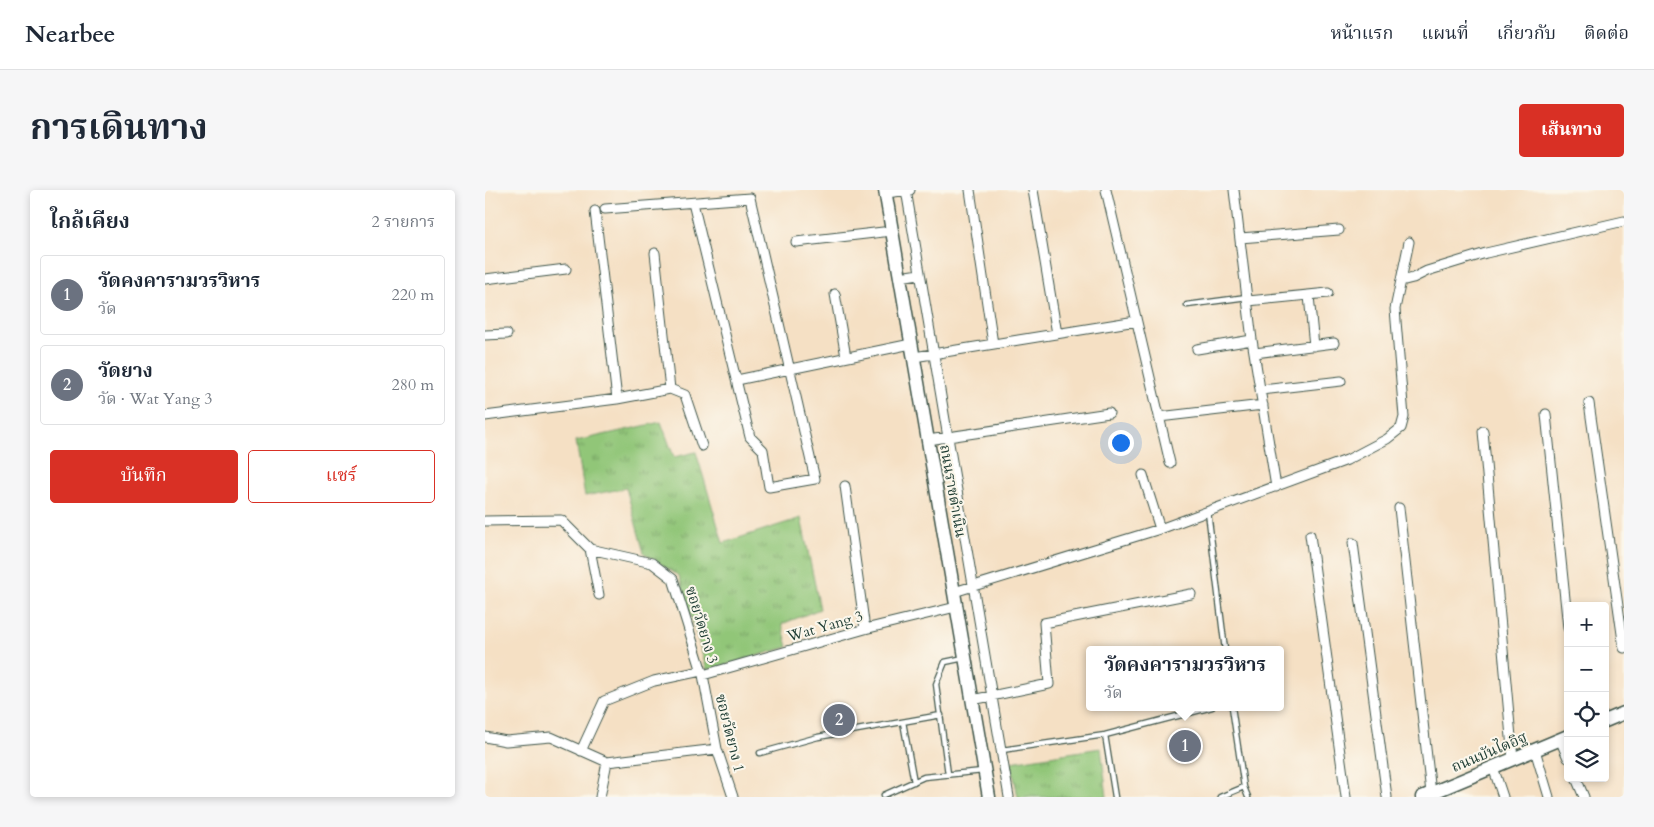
<!DOCTYPE html>
<html lang="th">
<head>
<meta charset="utf-8">
<style>
	body { margin:0; font-family:Cardo,"Noto Serif Thai",serif; background:#f6f6f7; color:#1f2937 }
	.controls { position:absolute; right:15px; bottom:15px; display:grid; overflow:hidden; border-radius:5px; box-shadow:0 2px 8px #0003 }
	.controls button { width:45px; height:45px; display:grid; place-items:center; padding:0; border:0; border-bottom:1px solid #e0e1e3; background:#fff; color:#1f2937; font:25px sans-serif }
	.you { position:absolute; left:635px; top:252px; width:18px; height:18px; margin:-12px; border:4px solid #fff; border-radius:50%; background:#1a73e8; box-shadow:0 0 0 8px #1a73e833 }
	.badge { display:grid; place-items:center; width:32px; height:32px; border-radius:50%; background:#d93025; color:#fff; font-size:16px; font-weight:700 }
	.pin { position:absolute; translate:-50% -50%; border:2px solid #fff; box-shadow:0 1px 5px #0006 }
	.popup { position:absolute; left:601px; top:456px; width:198px; height:65px; box-sizing:border-box; display:grid; place-content:center; border-radius:5px; background:#fff; filter:drop-shadow(0 1px 4px #0005); font-size:16px; white-space:nowrap; color:#747a83 }
	.popup b { font-size:19px; color:#1f2937 }
	.popup::after { content:''; position:absolute; left:50%; top:100%; margin-left:-10px; border:10px solid transparent; border-top-color:#fff }
	.list { margin:0; padding:0; list-style:none }
	h2 { display:flex; justify-content:space-between; align-items:center; height:65px; margin:0; padding:0 20px; font-size:21px }
	h2 small { font-size:16px; font-weight:400; color:#747a83 }
	.list li { display:grid; grid-template-columns:32px 1fr auto; gap:15px; align-items:center; box-sizing:border-box; height:80px; margin:0 10px 10px; padding:0 10px; border:1px solid #e0e1e3; border-radius:5px }
	.list b { display:block; font-size:19px; white-space:nowrap }
	.list p { margin:0; font-size:16px; white-space:nowrap; color:#747a83 }
	.list em { font-size:16px; font-style:normal; color:#747a83 }
	.actions { display:flex; gap:10px; padding:15px 20px }
	.actions a { flex:1; padding:11px 0; border:1px solid #d93025; border-radius:5px; text-align:center; font-size:18px; color:#d93025 }
	.actions .main { background:#d93025; color:#fff }
	.icon { flex:none; width:28px; height:28px; fill:none; stroke:currentColor; stroke-width:2; stroke-linecap:round; stroke-linejoin:round }
	.map { position:relative; flex:none; width:1139px; height:607px; overflow:hidden; border-radius:5px }
	header { display:flex; align-items:center; gap:30px; box-sizing:border-box; height:70px; padding:0 25px; background:#fff; border-bottom:1px solid #e0e1e3 }
	header strong { font-size:24px }
	nav { display:flex; gap:28px; margin-inline-start:auto; font-size:18px }
	.intro { display:flex; align-items:center; justify-content:space-between; box-sizing:border-box; height:120px; padding:0 30px }
	h1 { margin:0; font-size:35px }
	.button { padding:12px 22px; border-radius:5px; background:#d93025; color:#fff; font-size:18px; font-weight:700 }
	main { display:flex; gap:30px; padding:0 30px }
	aside { flex:1; background:#fff; border-radius:5px; box-shadow:0 2px 8px #0003 }
	.map>svg:first-child { display:block }
</style>
</head>
<body>
<header>
<strong>Nearbee</strong>
<nav><a>หน้าแรก</a><a>แผนที่</a><a>เกี่ยวกับ</a><a>ติดต่อ</a></nav>
</header>
<div class="intro"><h1>การเดินทาง</h1><a class="button">เส้นทาง</a></div>
<main>
<aside>
<h2>ใกล้เคียง<small>2 รายการ</small></h2>
<ul class="list">
<li><span class="badge" style="background:#6b7280">1</span><div><b>วัดคงคารามวรวิหาร</b><p>วัด</p></div><em>220 m</em></li>
<li><span class="badge" style="background:#6b7280">2</span><div><b>วัดยาง</b><p>วัด · Wat Yang 3</p></div><em>280 m</em></li>
</ul>
<div class="actions"><a class="main">บันทึก</a><a>แชร์</a></div>
</aside>
<div class="map">
<svg width="1139" height="607" viewBox="0 0 1139 607">
	<defs>
		<pattern id="grass-tufts" width="24" height="20" patternUnits="userSpaceOnUse" patternTransform="scale(1.25)"><rect width="24" height="20" fill="#91c678"/><path d="M3 7l-1-3M5 7V3M7 7l1-3M15 17l-1-3M17 17v-4M19 17l1-3" fill="none" stroke="#76a263"/></pattern>
	</defs>
	<rect width="100%" height="100%" fill="#fbf7ec"/>
	<filter id="ink" filterUnits="userSpaceOnUse"><feTurbulence type="fractalNoise" baseFrequency=".02" numOctaves="2"/><feDisplacementMap in="SourceGraphic" scale="10" xChannelSelector="R" yChannelSelector="G"/><feConvolveMatrix kernelMatrix="1 2 1 2 8 2 1 2 1" color-interpolation-filters="sRGB"/></filter>
	<filter id="wash" filterUnits="userSpaceOnUse"><feTurbulence type="fractalNoise" baseFrequency=".0096" numOctaves="4" result="noise"/><feDisplacementMap in="SourceGraphic" scale="20" xChannelSelector="R" yChannelSelector="G"/><feGaussianBlur stdDeviation="1.12" result="paint"/><feColorMatrix in="noise" values="0 0 0 0 0 0 0 0 0 0 0 0 0 0 0 0 0 1.4 0 .05"/><feComposite in="paint" operator="in"/></filter>
	<g filter="url(#wash)">
		<rect width="100%" height="100%" fill="#f5e0c4"/>
		<path fill="url(#grass-tufts)" stroke="#588256" d="M176,232L189,267L211,262L238,353L316,328L335,419L297,434L303,457L222,480L194,386L159,363L141,298L100,306L91,251Z
			M616,558L622,607H533L526,572Z"/>
	</g>
	<g filter="url(#ink)">
		<g fill="none" stroke-linecap="round" stroke-linejoin="round">
			<g stroke="#3f554a" stroke-width="7">
				<path id="lane" d="M702,115L762,107
					M723,322L740,460
					M747,517L759,597
					M418,532L429,592
					M620,545L630,607
					M517,560L620,545L727,517
					M275,563L333,547L456,525
					M463,584L451,494L460,472L479,468
					M399,605L439,587L498,581
					M735,607L759,597L763,607"/>
			</g>
			<g stroke="#3f554a" stroke-width="11">
				<path id="street" d="M421,0C454,203 491,404 524,607
					M485,0L508,154
					M548,0L572,144
					M621,0L685,273
					M749,0L767,150L791,297
					M401,3L425,0
					M120,19L265,8L330,289L284,297L278,260L265,247L208,13
					M110,21L132,209
					M755,48L854,40
					M311,52L407,41
					M170,63L185,199
					M415,87L434,84
					M0,89L81,79
					M916,91L928,88L942,81L1001,63L1139,31
					M350,104L361,167
					M824,106L829,156
					M763,111L843,103
					M0,145L22,144
					M712,159L767,150
					M770,163L849,153
					M429,167L651,131
					M252,190L426,154
					M776,200L856,191
					M1104,213L1139,458
					M1061,224L1083,438
					M0,226L132,209L185,199L200,205L217,256
					M674,227L778,215
					M998,241L1028,569
					M443,250L624,223
					M658,285L675,339
					M360,296L380,439
					M914,318L946,603
					M0,331L76,330L105,359L167,373L188,389L218,485L232,559L248,607
					M825,345L861,607
					M868,353L902,607
					M105,359L114,405
					M469,402L675,339L862,270L902,249L916,238L919,227L910,119L924,52
					M218,485L380,439L471,417
					M487,510L564,494L559,433L706,404
					M0,547L21,551L66,547L122,572L232,559
					M1075,549L1083,568
					M1050,560L1064,607
					M96,561L119,511L169,491L216,481
					M1008,577L1018,607
					M1091,588L1099,607
					M115,607L122,572"/>
			</g>
			<g stroke="#3f554a" stroke-width="15">
				<path id="secondary" d="M400,0L504,607
					M1120,531L1139,523
					M937,607L1083,546"/>
			</g>
			<use href="#lane" stroke="#fff" stroke-width="4.5"/>
			<use href="#street" stroke="#fff" stroke-width="9"/>
			<use href="#secondary" stroke="#fff" stroke-width="12"/>
		</g>
	</g>
	<g text-anchor="middle" dominant-baseline="central" stroke-width="4" stroke-linejoin="round" paint-order="stroke">
		<g font-size="15" fill="#1f3d34" stroke="#fbf7ec">
			<text transform="translate(468 301) rotate(80)">ถนนราชดำเนิน</text>
			<text transform="translate(217 435) rotate(73)">ซอยวัดยาง 3</text>
			<text transform="translate(340 436) rotate(-16)">Wat Yang 3</text>
			<text transform="translate(245 543) rotate(76)">ซอยวัดยาง 1</text>
			<text transform="translate(1004 562) rotate(-23)">ถนนบันไดอิฐ</text>
		</g>
	</g>
</svg>
<div class="controls">
<button>+</button>
<button>−</button>
<button><svg class="icon" aria-label="locate" viewBox="0 0 24 24"><circle cx="12" cy="12" r="6"/><path d="M12 2v4M12 18v4M2 12h4M18 12h4"/></svg></button>
<button><svg class="icon" aria-label="layers" viewBox="0 0 24 24"><path d="M12 4l9 5-9 5-9-5zM3 14l9 5 9-5"/></svg></button>
</div>
<div class="you"></div>
<div class="pin badge" style="left:700px;top:556px;background:#6b7280">1</div>
<div class="popup"><b>วัดคงคารามวรวิหาร</b>วัด</div>
<div class="pin badge" style="left:354px;top:530px;background:#6b7280">2</div>
</div>
</main>
</body>
</html>
